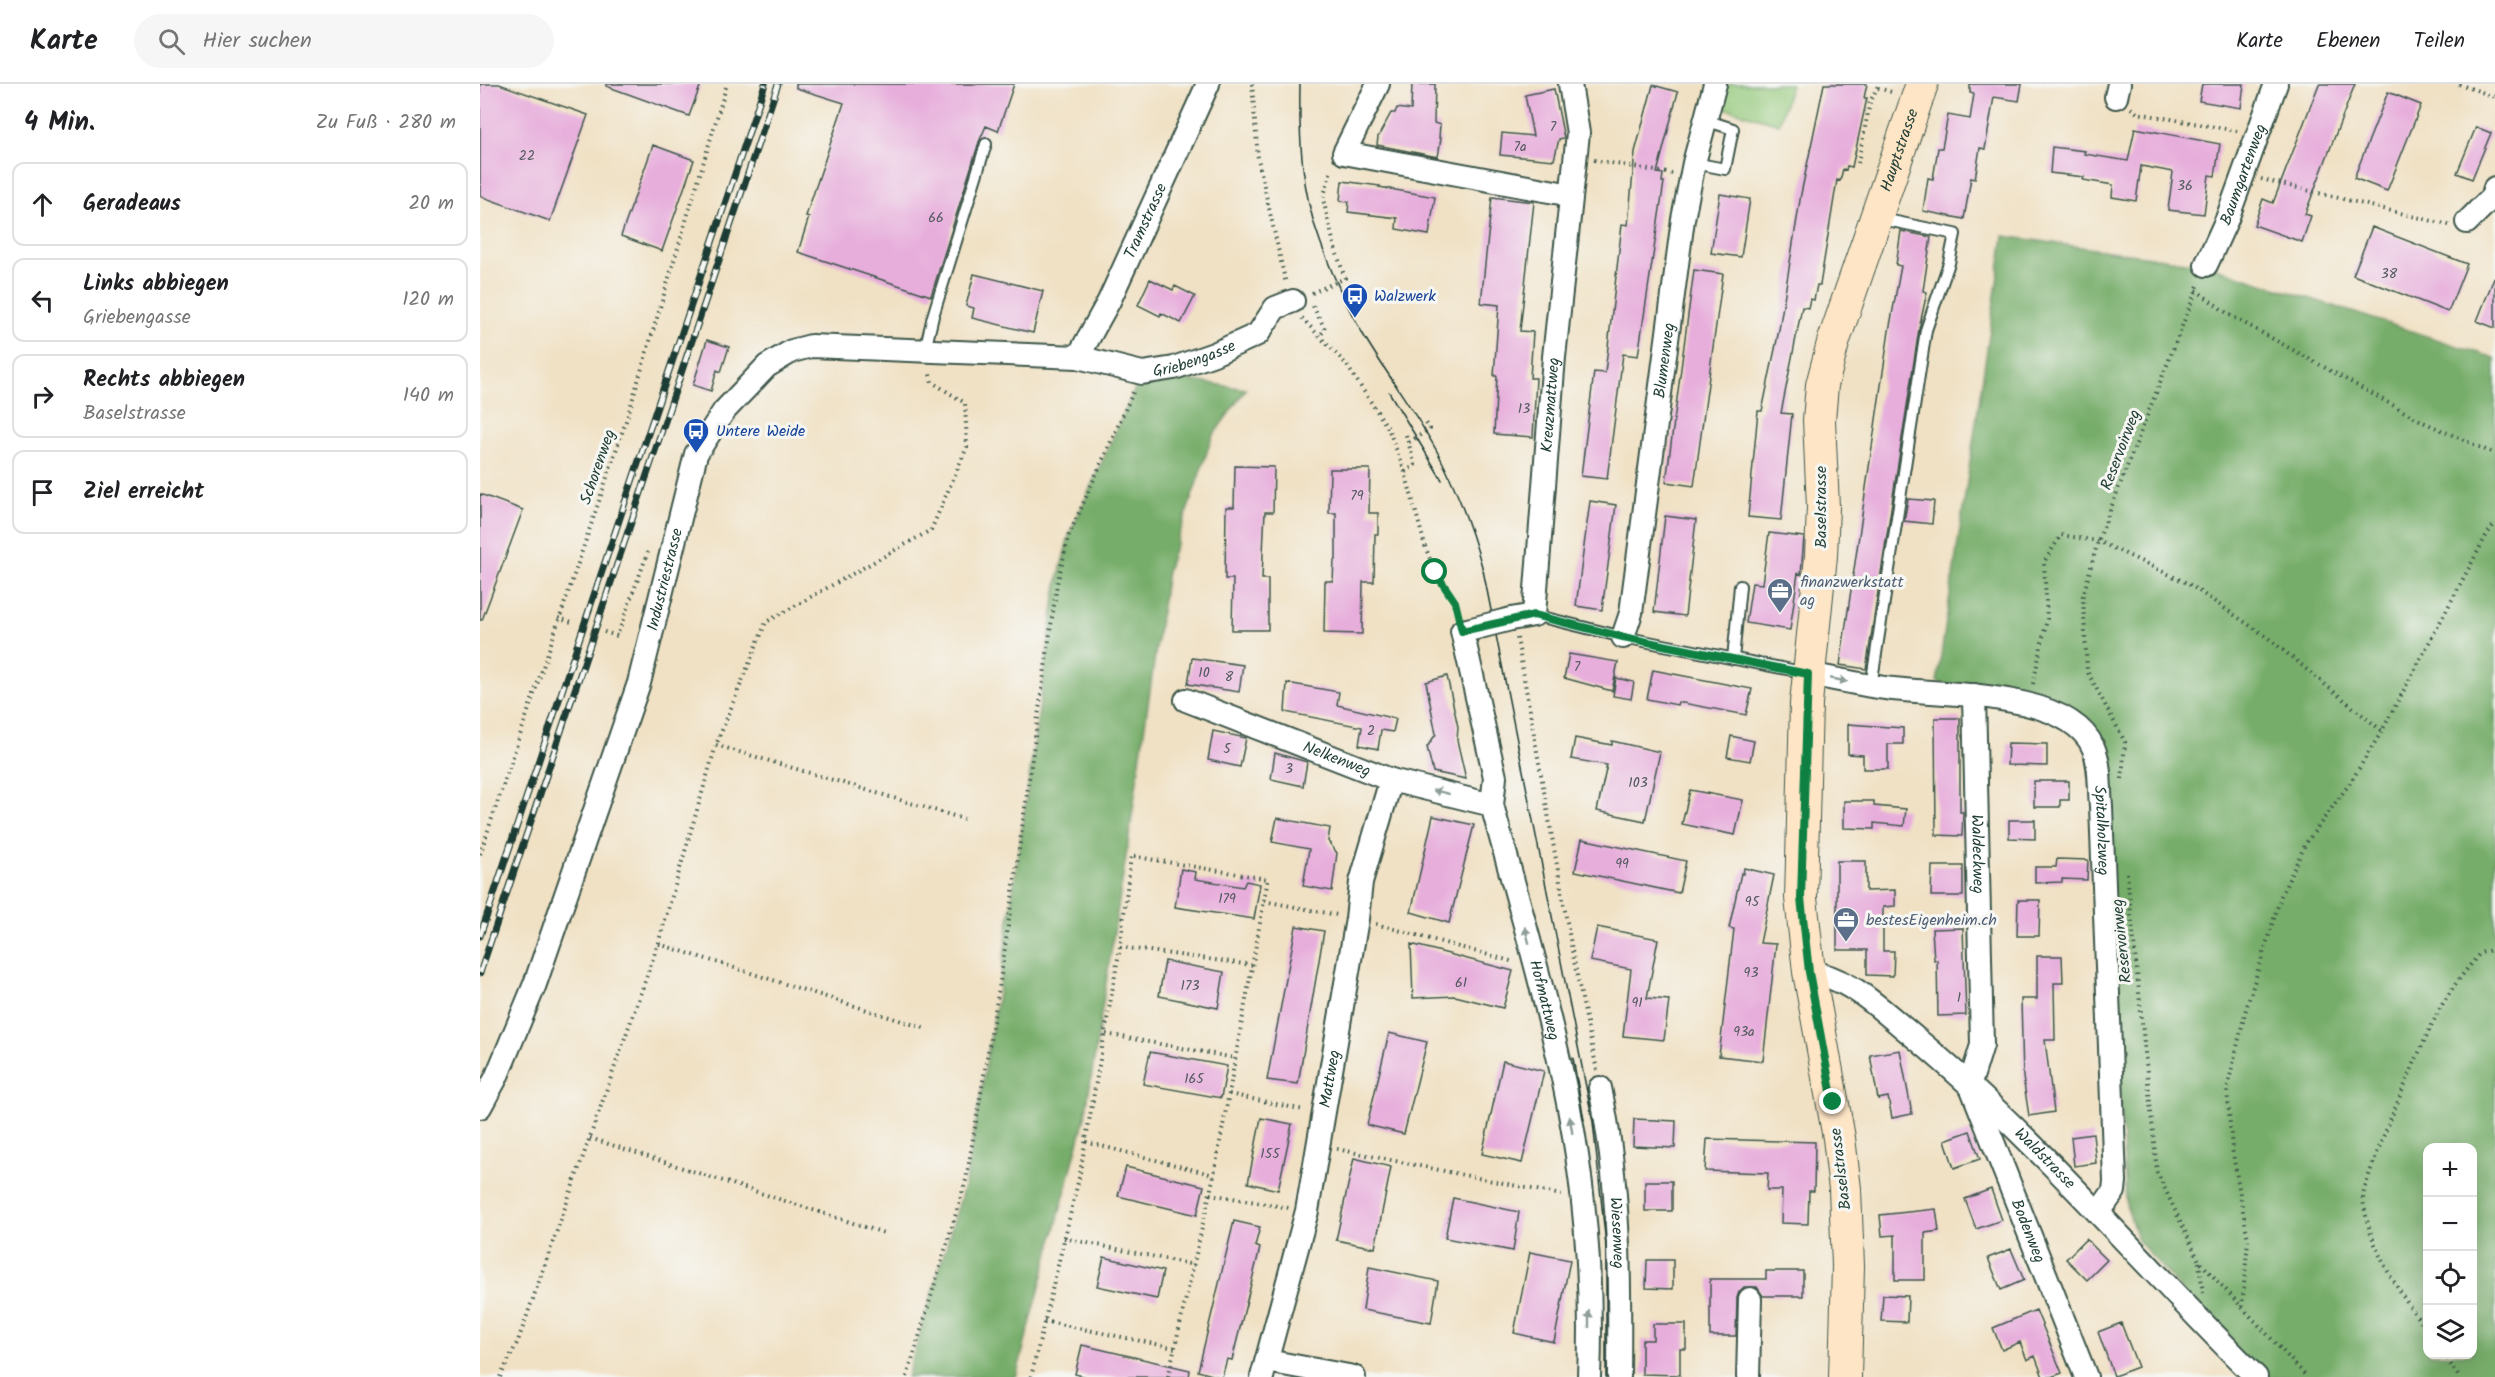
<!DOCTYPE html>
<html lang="de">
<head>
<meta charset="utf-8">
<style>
	body { margin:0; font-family:Kalam,sans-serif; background:#f6f6f6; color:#202124 }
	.controls { position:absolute; right:18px; bottom:18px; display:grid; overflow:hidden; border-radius:12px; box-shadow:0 6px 24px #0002 }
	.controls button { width:54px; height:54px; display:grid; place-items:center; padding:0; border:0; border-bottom:2px solid #e0e0e0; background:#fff; color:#202124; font:30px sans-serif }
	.stop { position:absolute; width:18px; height:18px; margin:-14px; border:4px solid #0b8043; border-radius:50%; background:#fff }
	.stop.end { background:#0b8043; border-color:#fff; box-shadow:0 2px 6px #0008 }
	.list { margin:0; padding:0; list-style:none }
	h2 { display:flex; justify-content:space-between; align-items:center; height:78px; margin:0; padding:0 24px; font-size:26px }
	h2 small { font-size:20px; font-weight:400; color:#757577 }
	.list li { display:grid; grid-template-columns:39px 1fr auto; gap:18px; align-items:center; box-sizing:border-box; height:84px; margin:0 12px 12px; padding:0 12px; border:2px solid #e0e0e0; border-radius:12px }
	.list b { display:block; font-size:22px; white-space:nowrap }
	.list p { margin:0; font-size:20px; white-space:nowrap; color:#757577 }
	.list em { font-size:20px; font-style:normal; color:#757577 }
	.icon { flex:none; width:33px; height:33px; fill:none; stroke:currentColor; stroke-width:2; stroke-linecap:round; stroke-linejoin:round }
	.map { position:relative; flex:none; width:2015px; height:1293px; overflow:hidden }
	header { display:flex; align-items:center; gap:36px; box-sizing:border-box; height:84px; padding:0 30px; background:#fff; border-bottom:2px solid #e0e0e0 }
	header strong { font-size:28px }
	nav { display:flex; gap:33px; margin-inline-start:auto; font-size:21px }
	.search { width:420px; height:54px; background:#f6f6f6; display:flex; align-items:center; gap:15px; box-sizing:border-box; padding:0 21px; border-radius:33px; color:#757577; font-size:22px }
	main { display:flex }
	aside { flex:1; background:#fff }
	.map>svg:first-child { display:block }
</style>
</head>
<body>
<header>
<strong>Karte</strong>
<div class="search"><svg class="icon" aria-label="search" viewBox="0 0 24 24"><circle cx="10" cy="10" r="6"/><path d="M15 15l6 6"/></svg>Hier suchen</div>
<nav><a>Karte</a><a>Ebenen</a><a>Teilen</a></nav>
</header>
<main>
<aside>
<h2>4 Min.<small>Zu Fuß · 280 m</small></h2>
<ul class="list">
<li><svg class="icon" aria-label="ahead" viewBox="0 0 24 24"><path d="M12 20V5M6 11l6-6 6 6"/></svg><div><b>Geradeaus</b></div><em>20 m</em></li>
<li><svg class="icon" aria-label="left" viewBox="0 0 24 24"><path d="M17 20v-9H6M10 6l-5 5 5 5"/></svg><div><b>Links abbiegen</b><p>Griebengasse</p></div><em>120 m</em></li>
<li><svg class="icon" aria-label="right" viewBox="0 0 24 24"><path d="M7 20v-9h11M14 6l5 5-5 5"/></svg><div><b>Rechts abbiegen</b><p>Baselstrasse</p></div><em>140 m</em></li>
<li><svg class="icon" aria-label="arrive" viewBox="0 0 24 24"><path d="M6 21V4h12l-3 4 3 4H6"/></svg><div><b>Ziel erreicht</b></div></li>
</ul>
</aside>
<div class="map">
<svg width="2015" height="1293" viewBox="0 0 2015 1293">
	<rect width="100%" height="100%" fill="#f6f6f2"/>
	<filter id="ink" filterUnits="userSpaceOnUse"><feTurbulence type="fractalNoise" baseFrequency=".0167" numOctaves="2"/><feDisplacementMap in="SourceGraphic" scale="12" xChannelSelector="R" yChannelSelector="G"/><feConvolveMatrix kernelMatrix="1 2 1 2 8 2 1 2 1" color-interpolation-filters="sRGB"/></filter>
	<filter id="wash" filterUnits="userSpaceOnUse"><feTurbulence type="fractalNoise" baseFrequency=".008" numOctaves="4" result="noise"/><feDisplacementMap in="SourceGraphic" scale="24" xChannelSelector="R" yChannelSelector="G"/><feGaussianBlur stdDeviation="1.35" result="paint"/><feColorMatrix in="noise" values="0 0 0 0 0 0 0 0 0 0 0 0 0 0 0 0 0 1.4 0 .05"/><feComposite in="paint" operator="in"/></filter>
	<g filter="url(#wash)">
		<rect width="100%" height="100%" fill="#f0e1c4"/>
		<path fill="#94c97b" stroke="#5a8358" stroke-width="1.5" d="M1248,0H1311L1299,40L1241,23Z"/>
		<path fill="#77ad6b" stroke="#4b7550" stroke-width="1.5" fill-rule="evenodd" d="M1524,152L1726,181L2015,274V1293H1776L1657,1155L1646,1119L1625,705L1600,635L1457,598ZM1948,1064H1992V1270H1948Z
			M662,289L766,305L732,353L687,487L648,760L605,1033L536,1293H427L486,1096L520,898L577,500L589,451Z"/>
		<g id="blocks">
			<path fill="#e7aedc" d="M0,0H19L108,31L70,137L0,112Z
				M126,0H221L209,32L126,2Z
				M316,0H534L518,47L506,42L499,58L451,212L318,168L329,133L326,132L364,19L316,4Z
				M932,0H955L954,39L960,41L959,54H961L958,73L897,61L898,53L911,29H915L917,24L931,26Z
				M1344,0H1387L1384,14H1387L1372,83L1367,82L1366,86L1363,85L1360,97L1357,96L1340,201H1337L1334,216L1330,215L1328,224L1322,223L1301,329L1312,330L1301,436L1268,433L1278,327H1282L1299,246L1321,110Z
				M1490,0H1542L1539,17L1514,13L1505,65L1500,64L1495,95L1491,94L1484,135L1443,127L1448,94L1453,95L1458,64H1462L1468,31L1490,35L1494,10L1490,9Z
				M1722,0H1764L1761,24L1719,17Z
				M1839,0H1875L1825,130L1831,132L1822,158L1774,141L1783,115L1793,119Z
				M1173,1L1198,8L1177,89L1183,90L1182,98H1184L1158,272L1143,270L1127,395L1101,392L1114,288L1125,289L1142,140L1148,141L1155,68Z
				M1074,5L1084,54L1079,55L1074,76L1020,71L1022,49L1053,52L1045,11Z
				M1908,8L1941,21L1907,107L1874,94Z
				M1996,43L2011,49L1992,95L1977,89Z
				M1655,44L1740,60L1735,92L1729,91L1724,130L1688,126L1693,88L1661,82L1656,117L1632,113L1633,101L1603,96L1604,93L1570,89L1572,63L1605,67L1604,70L1648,77Z
				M173,61L214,76L182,167L141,152Z
				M862,97L900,102L899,103L955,113L949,151L916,145L917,134L868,128L869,118L860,117Z
				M1240,110L1270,115L1261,173L1231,169Z
				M1012,113L1054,118L1040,247L1053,248L1050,294H1056L1053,353L1014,350L1017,292H1014L1019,221L1001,219Z
				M1892,143L1987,180L1968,228L1873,191Z
				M1421,147L1451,153L1443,207L1447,208L1439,245L1386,585L1360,581L1409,247L1421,182L1416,181Z
				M1214,186L1243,190L1214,402L1186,398Z
				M494,190L563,207L553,249L492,234L494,224L486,222Z
				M2014,194H2015V244L1997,237Z
				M670,195L693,206L695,202L715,212L701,239L681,229L680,232L658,221Z
				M227,256L249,263L241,288L237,286L231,307L213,301Z
				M755,382L794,383L793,428H785L784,447L782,495H788V546H752L753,495H745L746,423H754Z
				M850,385H890L889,429H898V450H895L894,498H883L882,550L844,549L845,497H853L854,476H856V429H849Z
				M0,410L43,426L2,536H0Z
				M1428,415L1454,417L1452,440L1424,437Z
				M1110,417L1136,421L1122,526L1096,522Z
				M1185,432L1216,436L1205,532L1174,528Z
				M1289,449L1324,453L1321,490L1318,489L1310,546L1266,539L1272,499L1282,500Z
				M1089,570L1138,578L1132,607L1084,594Z
				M712,574L763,581L759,608L708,600Z
				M1173,586L1272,605L1266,631L1198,618L1197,621L1167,615Z
				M967,592L978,643L977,656L986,695L953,688L947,663L956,650L946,598Z
				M1136,594L1154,598L1151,615L1133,612Z
				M807,599L859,608L857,621L916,635L913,648L901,646L898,665L879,661L882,643L805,628Z
				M1455,634H1480V728H1483L1482,752L1456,751Z
				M1368,640L1423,644V660H1408V685H1383V671L1368,670Z
				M733,647L766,654L760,683L728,676Z
				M1251,652L1274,657L1270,677L1247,673Z
				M1095,654L1132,661V657L1180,668L1165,737L1117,727L1127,681L1091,675Z
				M1528,659L1567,660V682L1527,681Z
				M795,669L827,678L823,702L791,695Z
				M1554,697H1589V716H1580V723H1554Z
				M1210,706L1263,716L1255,751L1202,740Z
				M1364,717H1394V722L1426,725L1424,742L1394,739V745L1364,744Z
				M953,732L994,741L969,839L931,828Z
				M797,734L850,744L848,757L857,769L852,807L823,802L829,765L792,758Z
				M1529,736H1555V755L1529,754Z
				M1102,755L1206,777L1199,809L1095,787Z
				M1577,775L1608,776L1607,796L1582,795V798L1555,799V783H1576Z
				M1357,777H1386V807L1415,806V822L1403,823V867H1414L1413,892L1387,891V866H1357Z
				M1452,782H1483V812H1451Z
				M1264,784L1294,791L1280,859L1296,860L1283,977L1239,972L1254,845L1249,844L1261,789L1263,790Z
				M701,785L716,788L715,795L763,803L766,797L780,800L774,835L695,823Z
				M1538,816H1560L1559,852H1537Z
				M816,842L844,847L818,1000L787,996Z
				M1117,843L1178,855L1167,914L1189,916L1184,956L1143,952L1151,885L1110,877Z
				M1483,844L1486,931L1458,932L1457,876H1454L1452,845Z
				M931,860L1033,887L1023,924L975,912L933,914Z
				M1557,872H1582L1583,899H1574L1575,956H1565L1574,1028L1549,1032L1543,993L1541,915H1557Z
				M685,877L744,888L738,924L679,912Z
				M909,949L947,958L924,1050L887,1041Z
				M1420,966L1432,1030L1412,1034L1408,1013L1398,1015L1390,971Z
				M670,968L747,982L741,1014L663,1000Z
				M1023,977L1064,987L1042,1079L1002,1070Z
				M781,1034L812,1040L798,1106L768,1099Z
				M1154,1035L1196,1037L1195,1064L1153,1062Z
				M1490,1047L1500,1075L1474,1084L1465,1056Z
				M1613,1050L1616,1079L1594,1082L1591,1053Z
				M1227,1055L1335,1058L1334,1107H1329L1328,1140L1301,1139L1302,1106H1287L1288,1089L1225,1087Z
				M874,1074L911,1083L895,1164L856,1156Z
				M646,1083L724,1102L717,1131L638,1112Z
				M1165,1097H1192V1127H1165Z
				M1511,1105L1522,1136L1496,1145L1485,1115Z
				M973,1114L1039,1128L1033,1167L965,1154Z
				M1456,1125L1459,1147L1445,1149V1196H1415V1151L1402,1152L1400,1131Z
				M754,1137L780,1143L775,1162L780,1164L752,1276L747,1275L742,1293H739L718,1287Z
				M1606,1155L1627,1176L1607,1196L1586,1175Z
				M1531,1165L1544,1196L1521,1206L1508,1174Z
				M1050,1168L1090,1176L1074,1258L1034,1249Z
				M624,1173L683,1187L677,1215L617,1202Z
				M1167,1176H1193V1205L1166,1204Z
				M889,1183L958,1197L951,1239L883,1226Z
				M1286,1187H1323V1212H1283L1277,1203H1264L1259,1208L1257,1214L1256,1252H1230V1195H1286Z
				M1403,1211L1428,1212L1427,1238L1401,1237Z
				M1556,1226L1582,1289L1571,1293H1563L1555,1272L1547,1276L1540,1258L1522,1266L1513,1244Z
				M1641,1239L1658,1283L1634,1292L1618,1248Z
				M1173,1240H1206V1265H1200V1291L1162,1290V1256H1173Z
				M602,1261L710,1286L709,1293H607L595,1290Z"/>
		</g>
	</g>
	<g filter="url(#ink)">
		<use href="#blocks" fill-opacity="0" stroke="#3e564a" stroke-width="1.5"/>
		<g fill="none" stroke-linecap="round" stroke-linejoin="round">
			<g stroke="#3e564a" stroke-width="14">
				<path id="service" d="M1214,79L1245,85L1253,45L1225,36
					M445,266L453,232L506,60
					M1054,531L1143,553L1327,589
					M1253,575L1260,502
					M1391,602L1446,246L1469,179L1475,150L1397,134"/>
			</g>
			<g stroke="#3e564a" stroke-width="26">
				<g id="minor">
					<path d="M898,0L864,69L1091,111"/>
					<path d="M1636,13L1639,0"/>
					<path d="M1987,138L2012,113L2015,104"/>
					<path id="s1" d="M1726,181L1747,135L1796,0"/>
					<path id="s2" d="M598,273L629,217L728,0"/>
					<path id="s3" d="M1031,535L1054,531L1074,273L1098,49L1090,0"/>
					<path id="s4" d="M992,545L982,547L1015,693L1012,721C1037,813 1064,905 1084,999C1104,1094 1113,1195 1109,1293"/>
					<path id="s5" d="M1143,553L1151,529L1203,135L1214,79L1235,0"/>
					<path id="s6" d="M1328,590C1356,595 1385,602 1413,605C1465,611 1588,607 1613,663C1621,680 1619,704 1621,722L1635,1097L1634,1107L1619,1128"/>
					<path id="s7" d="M1494,611L1502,961L1490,1000L1606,1293"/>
					<path id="s8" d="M706,616L911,696L1012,721"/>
					<path id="s9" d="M1329,888C1370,893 1401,926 1432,951C1557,1054 1661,1179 1776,1293"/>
					<path id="s10" d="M1120,1004C1140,1099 1140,1197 1139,1293"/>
					<path id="s11" d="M0,1023L16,994L55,900L159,599L216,370L244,327L287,282L312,267L331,262L598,273L662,289L694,284L734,270L778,250L795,224L813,217"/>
					<path d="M787,1277L874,1293"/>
					<path id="s12" d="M782,1293L827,1127L877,835L881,798L911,696"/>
					<path d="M1268,1293L1270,1215"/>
				</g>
			</g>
			<g stroke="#3e564a" stroke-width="34">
				<g id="secondary">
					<path id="s13" d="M1365,1293L1368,1182L1365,1105L1359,1054L1329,888L1321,814L1326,619L1341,472L1343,423L1339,336L1342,301L1353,259L1442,0"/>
				</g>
			</g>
			<path stroke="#3e564a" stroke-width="4" stroke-dasharray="1.5 4.5" stroke-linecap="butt" d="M772,0L778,75L806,200
				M1979,0L2015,13
				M1398,4L1415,9
				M1651,24L1657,29L1757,47
				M1114,76L1193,90
				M1378,79L1390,18L1399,0
				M1781,95L1969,141
				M1716,206L1748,230L1943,338L2015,370
				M832,209L865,194L855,164L843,115L851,86
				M833,222L845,245L839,253
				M822,234L866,280L908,344L925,388L945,462L955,488L975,518L977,527
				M929,358L950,345L946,339
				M925,388L935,381L926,351
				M78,534L92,538
				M124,548L137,552L168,468
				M1037,554L1093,872L1117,986
				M1553,600L1567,535L1564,478L1581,451L1618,457L1707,499L1787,553L1902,647L2006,452L2015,439
				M236,661L484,735
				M1642,695L1645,658L1607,587L1603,512L1618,457L1719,199
				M0,770L147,334L247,0
				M1647,789L1677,1088L1719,1177L1827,1293
				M784,817L857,831
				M896,840L1034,878
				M179,860L444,944
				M640,863L772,881
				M626,950L755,974
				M749,1010L824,1026
				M110,1054L404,1149
				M606,1058L734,1091
				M857,1065L1081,1111
				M730,1110L809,1124
				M584,1154L714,1181
				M1719,1178L1723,1209
				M1762,1223L1768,1156L1752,1064L1747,1005L1766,925L1801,812L1826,759L1870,699L1902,647
				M564,1237L695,1264
				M1948,1248C1919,1209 1888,1163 1883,1114C1882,1097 1951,936 1965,916C1975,899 1988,884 2000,869L2015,865
				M1964,1270L1979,1293
				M20,1293L38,1257L178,860L236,661L286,538L451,446L487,363L485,319L452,298L449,287
				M427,1293L486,1096L520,898L577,500L589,451L654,306
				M551,1293L599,1094L640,863L651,772L788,795L734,1091L688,1293"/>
			<use href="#service" stroke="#fff" stroke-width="10"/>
			<use href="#minor" stroke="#fff" stroke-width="22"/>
			<use href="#secondary" stroke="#fee5c5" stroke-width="32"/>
			<path stroke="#1f3d34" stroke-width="1.5" d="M820,0C819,53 821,107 840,157C852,190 866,222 884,252C908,292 937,330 959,371C978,408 992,446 1003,486L1113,1038L1126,1161V1293
				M909,308L962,396
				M1093,974L1104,1036"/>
			<g stroke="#1f3d34" stroke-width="7">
				<path id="rail" d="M0,852L285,0
					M0,889L298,0"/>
			</g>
			<use href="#rail" stroke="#f6f6f2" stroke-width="4.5" stroke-dasharray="14" stroke-linecap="butt"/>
			<g stroke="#3e564a" stroke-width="26" stroke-linecap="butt">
				<path id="minor-bridge" d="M992,545L1031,535"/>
			</g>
			<use href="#minor-bridge" stroke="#fff" stroke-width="22"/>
		</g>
		<defs><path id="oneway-solid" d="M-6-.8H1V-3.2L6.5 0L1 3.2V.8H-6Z" transform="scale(1.5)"/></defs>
		<g fill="#8f9e9a">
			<use href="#oneway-solid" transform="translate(1359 596) rotate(11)"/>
			<use href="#oneway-solid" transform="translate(961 708) rotate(-166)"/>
			<use href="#oneway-solid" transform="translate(1047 851) rotate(-105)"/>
			<use href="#oneway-solid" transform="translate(1091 1041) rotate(-99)"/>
			<use href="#oneway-solid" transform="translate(1109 1235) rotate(-90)"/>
		</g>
	</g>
	<g fill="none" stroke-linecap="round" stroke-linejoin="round" filter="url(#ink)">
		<path stroke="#0b8043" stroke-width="8" d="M955,488L975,518L982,547L1054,531L1143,553L1328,590L1321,814L1329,888L1353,1018"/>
	</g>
	<defs>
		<g id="bus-pin" transform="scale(1.35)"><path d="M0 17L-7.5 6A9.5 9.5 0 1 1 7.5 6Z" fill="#1a4fb4" stroke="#f6f6f2"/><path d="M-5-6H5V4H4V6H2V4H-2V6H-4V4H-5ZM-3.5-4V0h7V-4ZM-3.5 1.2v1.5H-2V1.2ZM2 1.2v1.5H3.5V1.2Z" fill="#fff"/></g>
		<g id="office-pin" transform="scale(1.35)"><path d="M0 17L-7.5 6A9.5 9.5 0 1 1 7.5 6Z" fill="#5c6f8a" stroke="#f6f6f2"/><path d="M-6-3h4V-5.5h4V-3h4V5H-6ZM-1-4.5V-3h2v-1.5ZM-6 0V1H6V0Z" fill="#fff"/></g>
	</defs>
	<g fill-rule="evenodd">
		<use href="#bus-pin" x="875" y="212"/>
		<use href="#bus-pin" x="216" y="347"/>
		<use href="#office-pin" x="1300" y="507"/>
		<use href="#office-pin" x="1366" y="836"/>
	</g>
	<g text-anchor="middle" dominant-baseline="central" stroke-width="6" stroke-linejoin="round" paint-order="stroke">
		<g font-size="14" fill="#51595e">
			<text x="1073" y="43">7</text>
			<text x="1040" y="63">7a</text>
			<text x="47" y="72">22</text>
			<text x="1705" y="102">36</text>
			<text x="456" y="134">66</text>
			<text x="1909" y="190">38</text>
			<text x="1044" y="325">13</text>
			<text x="877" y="412">79</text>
			<text x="1097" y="583">7</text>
			<text x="724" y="589">10</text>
			<text x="749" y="593">8</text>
			<text x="891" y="647">2</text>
			<text x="747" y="665">5</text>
			<text x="809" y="685">3</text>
			<text x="1158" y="699">103</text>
			<text x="1142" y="780">99</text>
			<text x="747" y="815">179</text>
			<text x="1272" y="818">95</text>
			<text x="1271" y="889">93</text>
			<text x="981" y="899">61</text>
			<text x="710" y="902">173</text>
			<text x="1479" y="914">1</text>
			<text x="1157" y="919">91</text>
			<text x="1264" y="948">93a</text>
			<text x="714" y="995">165</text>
			<text x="790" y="1070">155</text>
		</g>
		<g font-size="16" fill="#1f3d34" stroke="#f6f6f2">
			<text stroke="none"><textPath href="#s13" startOffset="1244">Hauptstrasse</textPath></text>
			<text stroke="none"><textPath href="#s1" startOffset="98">Baumgartenweg</textPath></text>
			<text stroke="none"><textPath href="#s2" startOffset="152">Tramstrasse</textPath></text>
			<text stroke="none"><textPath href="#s11" startOffset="1239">Griebengasse</textPath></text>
			<text stroke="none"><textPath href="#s5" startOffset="280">Blumenweg</textPath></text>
			<text stroke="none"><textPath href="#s3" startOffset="234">Kreuzmattweg</textPath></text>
			<text transform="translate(1641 366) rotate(-69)">Reservoirweg</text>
			<text transform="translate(118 383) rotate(-71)">Schorenweg</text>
			<text transform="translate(1341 423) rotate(-90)">Baselstrasse</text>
			<text stroke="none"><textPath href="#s11" startOffset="560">Industriestrasse</textPath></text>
			<text stroke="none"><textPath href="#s8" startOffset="162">Nelkenweg</textPath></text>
			<text stroke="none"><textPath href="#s6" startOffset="387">Spitalholzweg</textPath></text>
			<text stroke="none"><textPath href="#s7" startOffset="159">Waldeckweg</textPath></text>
			<text transform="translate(1642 857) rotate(-96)">Reservoirweg</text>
			<text stroke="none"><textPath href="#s4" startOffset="390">Hofmattweg</textPath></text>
			<text stroke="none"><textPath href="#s12" startOffset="306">Mattweg</textPath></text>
			<text stroke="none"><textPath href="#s9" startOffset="304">Waldstrasse</textPath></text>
			<text transform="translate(1361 1085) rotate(-97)">Baselstrasse</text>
			<text stroke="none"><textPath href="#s7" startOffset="549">Bodenweg</textPath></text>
			<text stroke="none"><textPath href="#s10" startOffset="146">Wiesenweg</textPath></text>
		</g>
		<g font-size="16" fill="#164399" stroke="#f6f6f2" text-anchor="start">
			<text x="894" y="212">Walzwerk</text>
			<text x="236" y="347">Untere Weide</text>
		</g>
		<g font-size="16" fill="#4e5e75" stroke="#f6f6f2" text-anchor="start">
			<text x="1320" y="498">finanzwerkstatt<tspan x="1320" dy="18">ag</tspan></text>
			<text x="1386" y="836">bestesEigenheim.ch</text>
		</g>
	</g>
</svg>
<div class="controls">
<button>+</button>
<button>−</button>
<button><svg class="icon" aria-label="locate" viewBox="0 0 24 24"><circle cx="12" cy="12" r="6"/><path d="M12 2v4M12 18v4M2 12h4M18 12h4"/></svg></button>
<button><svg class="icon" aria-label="layers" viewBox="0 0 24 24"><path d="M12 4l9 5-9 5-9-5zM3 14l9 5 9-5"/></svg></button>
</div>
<div class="stop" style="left:955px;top:488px"></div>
<div class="stop end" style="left:1353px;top:1018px"></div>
</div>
</main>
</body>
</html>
